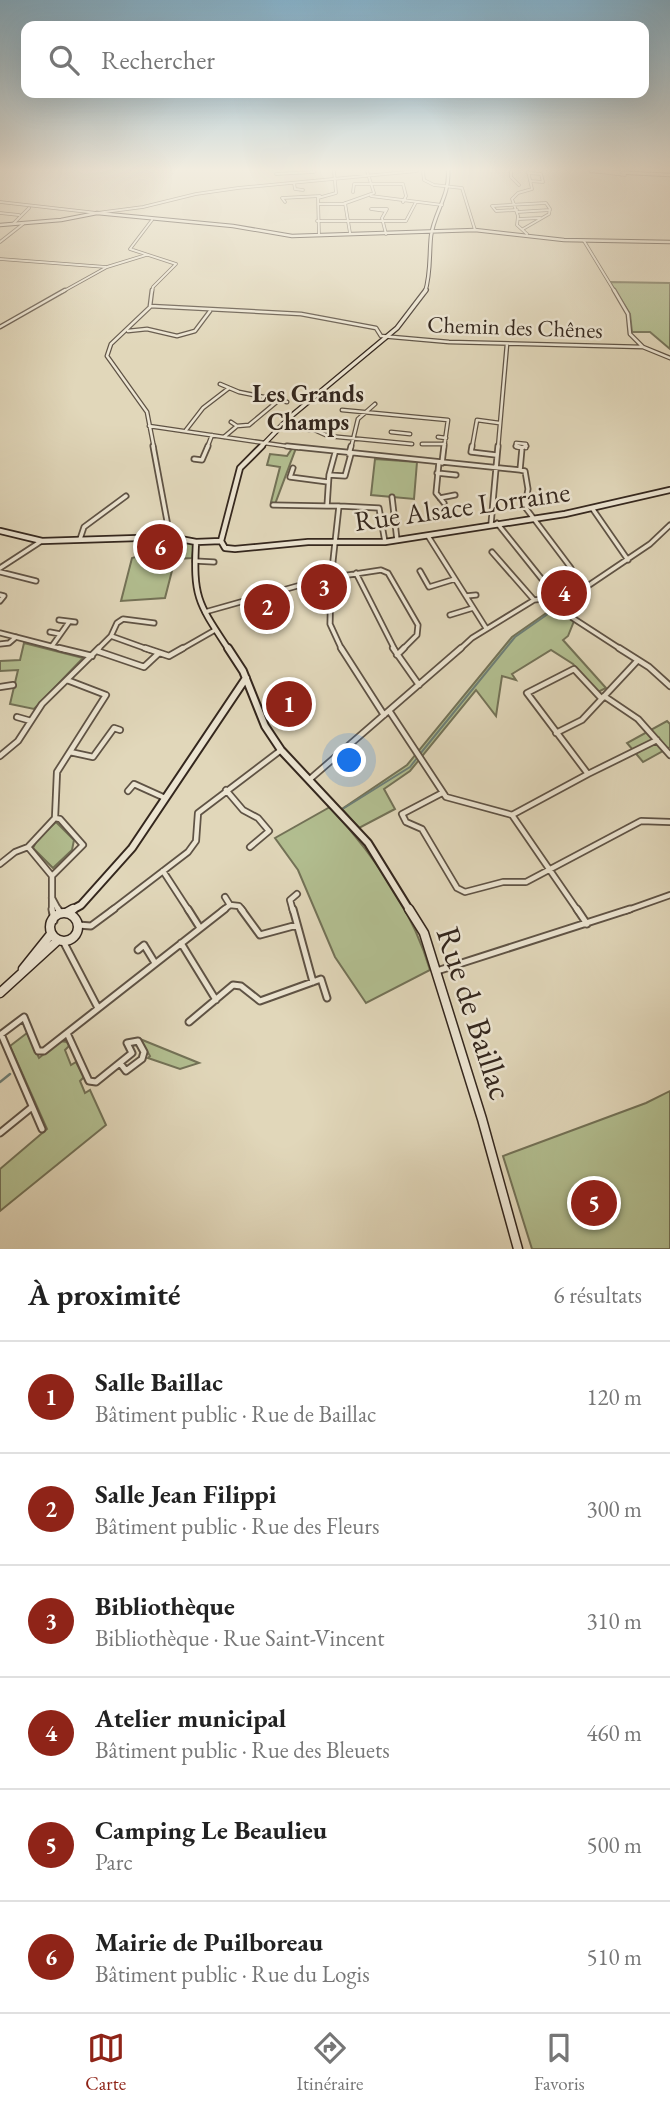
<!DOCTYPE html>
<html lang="fr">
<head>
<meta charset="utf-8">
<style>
	body { margin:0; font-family:"EB Garamond",serif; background:#f2f2f2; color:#222 }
	.you { position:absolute; left:350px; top:761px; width:24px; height:24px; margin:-18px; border:5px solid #fff; border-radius:50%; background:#1a73e8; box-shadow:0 0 0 10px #1a73e833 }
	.badge { display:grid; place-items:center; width:46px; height:46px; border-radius:50%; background:#8f2418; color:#fff; font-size:23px; font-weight:700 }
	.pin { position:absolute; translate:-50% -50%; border:4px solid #fff; box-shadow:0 2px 7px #0006 }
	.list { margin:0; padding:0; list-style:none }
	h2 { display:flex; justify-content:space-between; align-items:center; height:91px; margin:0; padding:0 28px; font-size:30px }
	h2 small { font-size:23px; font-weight:400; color:#767676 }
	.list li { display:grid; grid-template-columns:46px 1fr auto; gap:21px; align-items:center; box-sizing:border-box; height:112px; padding:0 28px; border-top:2px solid #e0e0e0 }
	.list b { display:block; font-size:26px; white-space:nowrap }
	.list p { margin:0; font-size:23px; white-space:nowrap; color:#767676 }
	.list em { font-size:23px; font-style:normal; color:#767676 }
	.icon { flex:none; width:38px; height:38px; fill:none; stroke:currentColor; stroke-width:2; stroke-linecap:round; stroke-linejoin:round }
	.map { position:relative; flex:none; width:670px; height:1249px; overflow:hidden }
	.search { position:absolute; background:#fff; box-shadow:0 7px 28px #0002; left:21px; right:21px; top:21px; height:77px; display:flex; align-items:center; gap:18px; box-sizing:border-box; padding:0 24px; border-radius:14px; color:#767676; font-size:26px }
	.sheet { height:763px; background:#fff }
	nav { display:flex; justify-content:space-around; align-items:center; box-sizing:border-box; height:98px; border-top:2px solid #e0e0e0; background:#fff; font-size:19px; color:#767676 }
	nav a { display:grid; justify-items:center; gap:4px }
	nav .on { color:#8f2418 }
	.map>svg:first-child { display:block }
</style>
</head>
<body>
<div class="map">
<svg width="670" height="1249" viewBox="0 0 670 1249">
	<rect width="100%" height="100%" fill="#e1d7ba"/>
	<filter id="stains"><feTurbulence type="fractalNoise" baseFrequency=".00286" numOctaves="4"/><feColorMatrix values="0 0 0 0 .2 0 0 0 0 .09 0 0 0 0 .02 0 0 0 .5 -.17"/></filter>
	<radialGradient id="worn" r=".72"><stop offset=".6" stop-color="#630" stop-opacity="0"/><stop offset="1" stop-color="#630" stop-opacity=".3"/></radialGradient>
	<path fill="#b2be90" stroke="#737257" stroke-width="2" d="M610,282L670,283V349L650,332H632L630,314Z
		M293,447L296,448L275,504L271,502L280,467L267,465L270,454L287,456Z
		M375,459L417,462L414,499L371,495Z
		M169,540L194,544L192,558L175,559L165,598L121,601L132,558L146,554L150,547H157L154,554L162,553Z
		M555,607L574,621L568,636L563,640L606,688L598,692L573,664L551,650L512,674L516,680L502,676L496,716L476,690L410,771L384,789L395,809L359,828L342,809L407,765L512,637Z
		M24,643L83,658L34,709L10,704L18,670L0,671V661L20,660Z
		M667,721L670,724V747L643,762L627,743Z
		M330,807C373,854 412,908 430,970L366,1003L335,957L298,870L275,838Z
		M56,822L74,840L72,850L53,868L33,848L38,838Z
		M27,1033L39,1058L60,1041L67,1042L69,1046L65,1050L71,1065L76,1062L84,1077L80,1081L85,1093L90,1090L106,1125L0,1211V1169L47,1129L10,1046Z
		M140,1039L199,1063L180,1069L148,1058L150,1056Z
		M670,1091V1249H532L503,1156L646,1103Z"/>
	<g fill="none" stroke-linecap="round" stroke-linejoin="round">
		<path stroke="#6e7f77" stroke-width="2" d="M420,754L515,637L555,609
			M341,810L410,767L417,758"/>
		<path stroke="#6e7f77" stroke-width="2.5" d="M0,1082L10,1074"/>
		<g stroke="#5f5345" stroke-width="3.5">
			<path id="street-far4" d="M423,171L424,180L434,185L462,188L475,230
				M511,171V177L519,185
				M600,172L625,175
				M528,173L541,174L543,182L530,181
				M276,174L314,172
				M294,183L295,189L303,190
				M353,192L354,184H403L406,196L403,202
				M371,196L442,205
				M0,202L97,213L143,207L196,194L238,188L417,171
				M285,202L282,198L320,196
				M345,203L350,233
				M319,204H343L374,193L367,171
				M492,206L546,203L550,209L549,214L523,229
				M492,206L496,211L517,210
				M371,209H387L386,211Z
				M386,211L382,218L386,234
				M517,212L550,210
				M0,213L19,215
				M518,219L540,218
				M152,220L130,249L176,264L153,287L152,292
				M317,221H406L416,202
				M13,224L29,208
				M527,234L517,225L518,216L512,199L518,193L532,189L528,171
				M319,235L318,198L336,193L334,171
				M584,241L615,292
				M0,242L23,224
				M0,259L106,267
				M62,292L107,267L146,255"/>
		</g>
		<g stroke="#5f5345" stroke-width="5">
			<path id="street-far3" d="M614,290L628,314L630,334L643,347L670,358
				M150,306L301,314L376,328L381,336L449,342L643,347
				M150,306L152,290
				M150,307L111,344L107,356L147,412L154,448
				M0,327L65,290
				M128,331L147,329L177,336L195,331L210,311
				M220,384L239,392L279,400L249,425L237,426L224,437
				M279,400L287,402
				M342,410L448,420L444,448
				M231,422L237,426
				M149,426L299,448
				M186,430L203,408L229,388
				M309,430L304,428L308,427L328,436L412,444
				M391,432L410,434
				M328,436L330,428H338
				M438,437L446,438
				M422,444H445
				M207,448L212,435
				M351,448L358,419L375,404
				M472,448L477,420L499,423
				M498,448L507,344
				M521,448L516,447V443L526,444V448"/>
		</g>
		<g stroke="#5f5345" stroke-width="7">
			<path id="street-far2" d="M153,446L170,537
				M287,446L520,470L522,448
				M472,446L471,452L496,455
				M516,446L522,448
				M522,448L526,446
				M349,454L351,446
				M194,459L202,460L208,446
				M439,462L436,493L444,503
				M442,463L444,446
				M293,468L290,477L328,482
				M437,473L456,475
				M329,475L345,476L351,454
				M392,497L397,540
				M440,498L455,495
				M273,505L327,506
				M339,506L379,508L385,542
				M592,508L628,560
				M497,523L545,583H551L571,568L525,507L528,489L525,471L520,470
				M491,524L498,446
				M428,536L486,628
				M80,539L84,527L126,496
				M492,552L534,600
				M195,561L214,562
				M0,568L40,542
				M420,571L429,587L455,579
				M0,572L36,581
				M356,573L395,650
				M331,579L330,624L342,650
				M331,579L339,506H327L329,475L335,453
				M0,595L4,596L0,601
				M466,596L476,595
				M543,599L561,604L565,613L622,650
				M561,604L650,544L670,525
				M205,612L322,579L381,570L388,573L418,625L417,635L402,650
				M450,615L473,608
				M59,620L75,622
				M50,632L60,634
				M0,633L66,650
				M111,636L117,623L123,619L154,623
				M0,644L9,643L16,637
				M52,646L69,622
				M97,650L111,636L150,650
				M180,650L215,630
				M459,650L472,638L534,600L543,599L546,584"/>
		</g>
		<g stroke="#5f5345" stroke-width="8">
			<path id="street-far1" d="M59,648L92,656
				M145,648L169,656L183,648
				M341,648L384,715
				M393,648L419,685
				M619,648L649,667L670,686
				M97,651L144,667L159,653
				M397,655L404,648
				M0,687L13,685
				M604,696L638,719L670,755
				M390,712L446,797L512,815L578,911
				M17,717L31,721
				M556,733L582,720L638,660
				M70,752L93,757L114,728L120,730
				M0,756L18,741L42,704L99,648
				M588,774L657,740
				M310,779L461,648
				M226,790L243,810L258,818L269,831L250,847
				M128,791L134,784L165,798
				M442,793L402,814L406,822L422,829L457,888L465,892L503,882H526L641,821L670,822
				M512,815L588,774L527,693L574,669L601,698
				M0,864L15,852L28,847
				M163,871L189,911
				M52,876L28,847L55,818
				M52,898L59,911
				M230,905L239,906L243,911
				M52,911V876L83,845L60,819L55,818L57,772L106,695L67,680
				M111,911L188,852L196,841L198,813L281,750
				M222,911L230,905L225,897
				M293,911L290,900L297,894
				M625,911L670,895"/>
		</g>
		<g stroke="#5f5345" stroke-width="9">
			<path id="street" d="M52,909L54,921
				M58,909L61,914
				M188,909L200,928
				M241,909L260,935L297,925
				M293,909L313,982
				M577,909L587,924
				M78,925L91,926L114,909
				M63,941L98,1008
				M181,943L216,1000
				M138,950L144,945L155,963
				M437,971L630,909
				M189,1022L233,985L241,986L260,1001L321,979L327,998
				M67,1033L89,1081L96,1082L132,1053L127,1043L138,1041L144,1052L142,1059L126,1071L120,1063
				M1,1034L42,1129
				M0,1035L24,1017L38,1051H44L225,909
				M0,1133L32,1107"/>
		</g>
		<g stroke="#34271e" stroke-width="4.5">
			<path id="secondary-far4" d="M591,171L670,175
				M0,225L61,220L97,213L233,226L292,236L475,230L564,240L670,242
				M425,292C431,274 429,255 431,236C434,213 450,195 448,171"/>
		</g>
		<g stroke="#34271e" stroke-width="6">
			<path id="secondary-far3" d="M260,448L290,417L397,328L426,290"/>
		</g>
		<g stroke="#34271e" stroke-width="8">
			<path id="secondary-far2" d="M0,531L42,541L170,537L196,542L221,541L240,468L262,446
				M221,541L225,548L235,549L308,542H385L565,514L670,490
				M196,542C193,598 198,603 229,650"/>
		</g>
		<g stroke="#34271e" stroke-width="10">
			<path id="secondary-far1" d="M228,648L243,671L265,726L281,750L368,843L410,911
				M70,911L81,905L132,848L246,678"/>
		</g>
		<g stroke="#34271e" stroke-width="11">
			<path id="secondary" d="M409,909L424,933L482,1119L518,1249
				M66,913L73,909
				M50 927a14 14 0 1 1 28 0a14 14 0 1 1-28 0Z
				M23,969L51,934
				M0,993L57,941"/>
		</g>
		<use href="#street-far4" stroke="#ece5d2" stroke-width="2"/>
		<use href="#street-far3" stroke="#ece5d2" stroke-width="2.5"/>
		<use href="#street-far2" stroke="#ece5d2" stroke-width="3.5"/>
		<use href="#street-far1" stroke="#ece5d2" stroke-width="4.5"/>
		<use href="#street" stroke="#ece5d2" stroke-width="5"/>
		<use href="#secondary-far4" stroke="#ece5d2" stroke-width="2.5"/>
		<use href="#secondary-far3" stroke="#ece5d2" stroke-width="3.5"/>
		<use href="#secondary-far2" stroke="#ece5d2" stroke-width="4.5"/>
		<use href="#secondary-far1" stroke="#ece5d2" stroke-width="6"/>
		<use href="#secondary" stroke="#ece5d2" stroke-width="8"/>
	</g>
	<linearGradient id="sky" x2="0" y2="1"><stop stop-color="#86b6d2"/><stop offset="0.49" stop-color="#f2ede0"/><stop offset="1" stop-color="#f2ede0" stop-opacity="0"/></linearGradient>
	<rect width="670" height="346" fill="url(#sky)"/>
	<g text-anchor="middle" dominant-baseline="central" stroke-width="5" stroke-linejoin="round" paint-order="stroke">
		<g font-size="23" fill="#34271e" stroke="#ece5d2">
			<text transform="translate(515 327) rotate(2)">Chemin des Chênes</text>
		</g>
		<g font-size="24" font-weight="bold" fill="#34271e" stroke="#ece5d2">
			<text x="308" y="393">Les Grands<tspan x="308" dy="28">Champs</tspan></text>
		</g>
		<g font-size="28" fill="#34271e" stroke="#ece5d2">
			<text transform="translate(462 506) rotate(-8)">Rue Alsace Lorraine</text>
		</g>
		<g font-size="33" fill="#34271e" stroke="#ece5d2">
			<text transform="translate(475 1013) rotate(72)">Rue de Baillac</text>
		</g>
	</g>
	<rect width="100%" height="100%" filter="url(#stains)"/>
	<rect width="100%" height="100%" fill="url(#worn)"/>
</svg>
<div class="you"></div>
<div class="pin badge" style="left:289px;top:704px">1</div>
<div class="pin badge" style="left:267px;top:607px">2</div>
<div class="pin badge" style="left:324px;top:587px">3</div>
<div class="pin badge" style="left:564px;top:593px">4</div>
<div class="pin badge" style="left:594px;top:1203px">5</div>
<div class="pin badge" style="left:160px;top:547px">6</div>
<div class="search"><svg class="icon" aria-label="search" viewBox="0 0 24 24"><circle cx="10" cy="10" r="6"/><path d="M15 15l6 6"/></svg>Rechercher</div>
</div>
<section class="sheet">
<h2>À proximité<small>6 résultats</small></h2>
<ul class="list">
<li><span class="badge">1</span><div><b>Salle Baillac</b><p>Bâtiment public · Rue de Baillac</p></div><em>120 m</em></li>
<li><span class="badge">2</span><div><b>Salle Jean Filippi</b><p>Bâtiment public · Rue des Fleurs</p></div><em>300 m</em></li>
<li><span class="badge">3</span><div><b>Bibliothèque</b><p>Bibliothèque · Rue Saint-Vincent</p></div><em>310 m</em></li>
<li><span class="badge">4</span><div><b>Atelier municipal</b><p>Bâtiment public · Rue des Bleuets</p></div><em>460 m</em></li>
<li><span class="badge">5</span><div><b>Camping Le Beaulieu</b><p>Parc</p></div><em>500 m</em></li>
<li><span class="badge">6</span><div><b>Mairie de Puilboreau</b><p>Bâtiment public · Rue du Logis</p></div><em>510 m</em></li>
</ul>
</section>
<nav>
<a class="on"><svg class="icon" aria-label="map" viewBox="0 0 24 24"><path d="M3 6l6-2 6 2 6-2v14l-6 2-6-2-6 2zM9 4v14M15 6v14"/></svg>Carte</a>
<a><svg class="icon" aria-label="directions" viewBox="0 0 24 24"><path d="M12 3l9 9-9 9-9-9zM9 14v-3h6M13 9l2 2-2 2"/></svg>Itinéraire</a>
<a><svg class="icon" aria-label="saved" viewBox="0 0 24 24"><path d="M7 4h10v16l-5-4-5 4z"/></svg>Favoris</a>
</nav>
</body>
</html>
